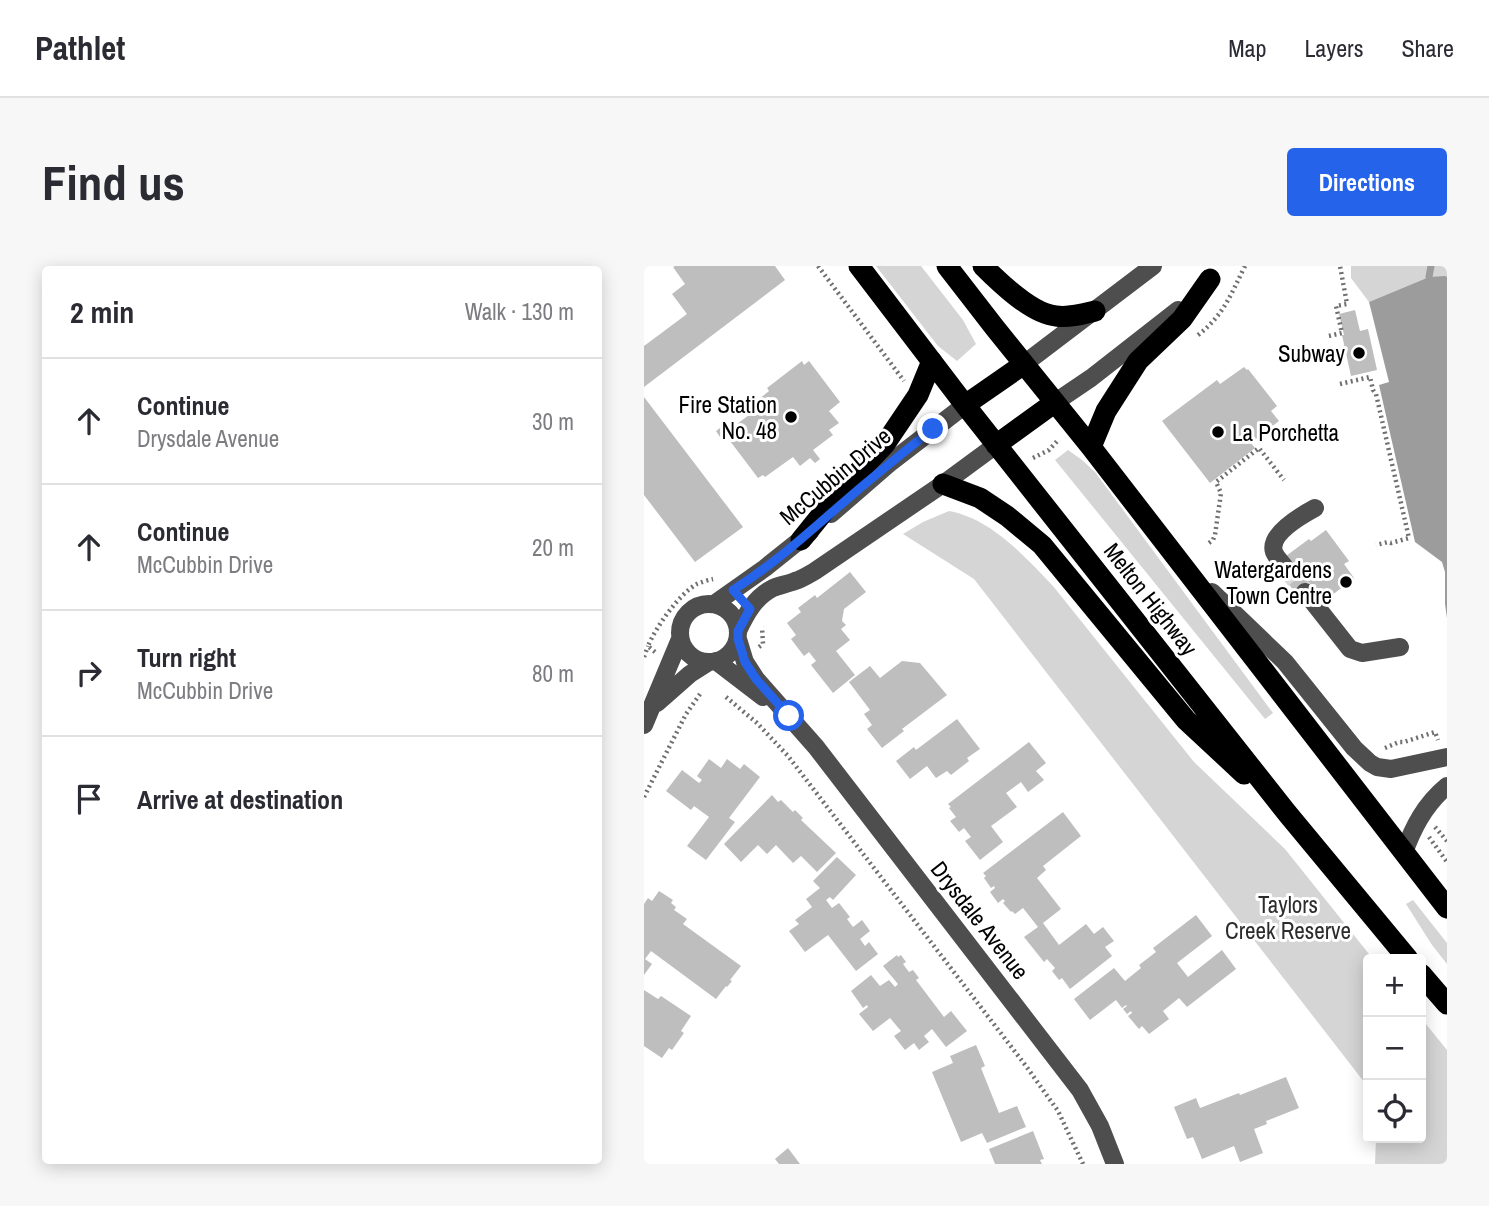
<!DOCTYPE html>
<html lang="en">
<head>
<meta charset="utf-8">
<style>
	body { margin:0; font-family:"Archivo Narrow",sans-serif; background:#f7f7f7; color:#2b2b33 }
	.controls { position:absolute; right:21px; bottom:21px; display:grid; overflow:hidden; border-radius:7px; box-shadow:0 4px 18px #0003 }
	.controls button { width:63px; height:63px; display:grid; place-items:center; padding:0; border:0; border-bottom:2px solid #e1e1e2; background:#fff; color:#2b2b33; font:35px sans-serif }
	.stop { position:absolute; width:21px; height:21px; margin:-16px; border:5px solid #2563eb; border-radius:50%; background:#fff }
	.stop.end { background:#2563eb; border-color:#fff; box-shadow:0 2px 7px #0008 }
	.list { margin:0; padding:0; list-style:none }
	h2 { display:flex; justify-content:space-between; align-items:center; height:91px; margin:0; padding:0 28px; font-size:30px }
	h2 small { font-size:23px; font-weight:400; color:#7c7c81 }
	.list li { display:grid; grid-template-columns:46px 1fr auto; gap:21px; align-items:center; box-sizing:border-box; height:126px; padding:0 28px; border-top:2px solid #e1e1e2 }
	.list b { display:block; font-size:26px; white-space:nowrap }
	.list p { margin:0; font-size:23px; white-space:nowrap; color:#7c7c81 }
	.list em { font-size:23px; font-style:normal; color:#7c7c81 }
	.icon { flex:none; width:38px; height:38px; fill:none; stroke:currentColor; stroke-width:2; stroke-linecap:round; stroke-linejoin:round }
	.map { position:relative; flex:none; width:803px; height:898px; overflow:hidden; border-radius:7px }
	header { display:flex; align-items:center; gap:42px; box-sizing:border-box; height:98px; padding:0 35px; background:#fff; border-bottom:2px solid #e1e1e2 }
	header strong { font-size:33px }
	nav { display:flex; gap:38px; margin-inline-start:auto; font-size:24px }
	.intro { display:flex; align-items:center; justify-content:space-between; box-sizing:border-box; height:168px; padding:0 42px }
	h1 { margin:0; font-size:49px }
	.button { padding:18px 32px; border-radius:7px; background:#2563eb; color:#fff; font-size:24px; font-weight:700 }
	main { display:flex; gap:42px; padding:0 42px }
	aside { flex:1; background:#fff; border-radius:7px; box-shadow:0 4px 18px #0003 }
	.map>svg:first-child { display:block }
</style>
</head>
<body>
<header>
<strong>Pathlet</strong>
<nav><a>Map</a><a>Layers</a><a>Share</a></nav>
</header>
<div class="intro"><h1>Find us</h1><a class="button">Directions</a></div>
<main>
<aside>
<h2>2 min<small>Walk · 130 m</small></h2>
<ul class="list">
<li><svg class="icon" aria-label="ahead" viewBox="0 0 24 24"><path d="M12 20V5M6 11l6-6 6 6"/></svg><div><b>Continue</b><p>Drysdale Avenue</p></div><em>30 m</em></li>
<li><svg class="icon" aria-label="ahead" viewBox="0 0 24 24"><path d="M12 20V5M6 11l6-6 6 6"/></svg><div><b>Continue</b><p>McCubbin Drive</p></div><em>20 m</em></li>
<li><svg class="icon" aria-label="right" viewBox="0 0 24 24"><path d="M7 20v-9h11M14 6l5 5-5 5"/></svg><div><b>Turn right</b><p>McCubbin Drive</p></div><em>80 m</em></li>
<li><svg class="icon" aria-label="arrive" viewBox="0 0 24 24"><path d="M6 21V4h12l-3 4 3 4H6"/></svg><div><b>Arrive at destination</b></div></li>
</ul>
</aside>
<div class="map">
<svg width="803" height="898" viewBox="0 0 803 898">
	<rect width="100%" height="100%" fill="#fff"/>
	<path fill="#d5d5d5" d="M232,0H277L319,54L332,78L313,95L294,80Z
		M707,0H803V11H785L725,36L707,12Z
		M424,184L438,194L451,206L629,447L621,453L411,194Z
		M305,245C348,253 380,290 409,320L550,496L641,583L729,693H724V821L330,313L259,268L279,256Z
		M769,634L803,677V698L788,679L762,638Z
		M777,752L803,784V898H731L732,872H777Z"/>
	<path fill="#9c9c9c" d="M801,10L803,11V352L801,338V306L798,296L771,276L735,119L745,116L725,36L785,11Z"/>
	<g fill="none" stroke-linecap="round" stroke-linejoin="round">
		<path stroke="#9c9c9c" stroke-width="7" d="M786,18L785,11L787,0"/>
	</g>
	<path fill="#bebebe" d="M31,0H131L141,14L0,121V80L43,48L28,28L41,18L29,1Z
		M711,44L716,65L724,63L733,104L707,110L698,69H700L695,48Z
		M158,95L160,99L165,95L196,136L185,145L195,157L185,164L189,169L169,184L176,193L171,197L166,192L156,200L149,191L121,211L119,209L114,212L83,171L78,174L72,165L80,159L85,164L113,143L109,138L125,125L123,122Z
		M600,101L603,104L604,103L633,140L627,145L635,155L607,177L611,182L566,217L518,155L573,114L576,118Z
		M0,131L99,261L51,296L0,229Z
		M682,264L705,295L700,298L710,312L678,337L655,331L634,305L642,290L665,273L667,275Z
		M206,306L222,326L200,343L198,355L202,359L197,363L206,374L192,385L211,409L189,427L167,399L172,395L165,386L160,390L147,373L152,369L143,357L157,346L154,342L171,329L173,332Z
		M258,395L276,397L303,429L258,463L260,465L238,482L223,463L228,459L220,448L226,444L205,416L226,400L236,412Z
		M313,453L336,483L323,492L325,495L307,509L303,505L292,512L283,500L266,513L252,495L270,481L272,484Z
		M385,476L402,497L392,505L400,514L384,526L377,516L362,527L373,541L347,560L359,576L336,594L321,575L327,571L320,562L315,566L306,555L312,551L305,542L307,541L304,538Z
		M65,493L77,502L83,493L96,503L100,498L116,511L85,552L91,556L62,594L43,580L65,551L50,540L47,544L22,525L38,504L55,517L58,514L53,510Z
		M128,529L134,536L137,534L149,546L151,544L159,552L157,554L192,587L173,606L157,590L149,597L132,579L123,588L114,579L97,596L80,578Z
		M419,546L437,570L399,600L402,604L393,612L417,643L399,657L415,679L442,658L450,668L459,661L470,675L461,681L468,690L426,723L418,712L415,714L408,705L411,702L403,693L400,696L380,671L394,661L379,642L371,648L368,645L367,646L359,637L361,635L359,633L354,637L346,626L351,622L350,620L347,622L340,612L342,610L339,607Z
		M193,591L212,609L189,634L186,631L182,634L188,642L195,637L206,651L203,653L209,661L218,654L226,665L216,673L221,680L225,676L234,688L212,705L184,669L161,686L145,665L155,658L151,654L168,641L162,633L176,622L169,615Z
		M15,625L29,634L27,637L32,641L30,644L43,653L39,658L97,700L86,714L88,715L83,721L82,720L72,733L7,685L1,693L8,698L0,709V638L4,632L8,635Z
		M552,649L568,670L533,697L544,711L578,684L592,703L543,741L535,732L519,745L525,753L505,768L498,760L495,763L484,750L488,747L487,745L483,748L479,743L483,740L482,739L478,742L472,734L446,754L430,733L470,702L481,715L497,702L495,699L512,686L509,682Z
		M253,689L254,691L257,689L262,696L259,698L265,706L269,704L275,712L272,714L300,751L307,745L323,765L302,781L288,763L280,770L285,776L275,784L270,777L261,784L250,770L257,765L246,752L229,765L215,748L224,741L223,739L219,742L207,725L227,709L236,720L245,714L251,721L254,718L239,700Z
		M0,724L14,733L17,730L47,750L37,765L40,767L28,784L25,782L18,792L0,780Z
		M332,779L341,800L337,802L355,847L373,840L382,861L343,877L338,867L317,876L288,806L309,797L306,790Z
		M642,811L655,842L622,855L623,858L610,863L619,887L596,896L590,880L558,893L549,871L543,873L530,841L552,832L556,842L595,827L596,829Z
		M389,865L400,893L396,894L398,898H351L345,883Z
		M144,882L156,898H135L131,893Z"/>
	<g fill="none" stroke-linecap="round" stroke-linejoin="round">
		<path stroke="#d9d9d9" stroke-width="18" stroke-dasharray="18 9" stroke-linecap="butt" d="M640,300L661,326"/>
		<path stroke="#707070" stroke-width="4.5" stroke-dasharray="2 3.5" stroke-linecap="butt" d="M174,0L260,115
			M554,69C580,49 587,28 601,0
			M685,70L698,67L692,40L703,38L696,0
			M696,118L726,111L729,124L732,128L765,272L747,277L744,276L732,279
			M389,192L405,184L415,173
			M565,277L569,274L571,269L577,227L572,216L615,182L640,214
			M115,381L119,378L118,361
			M11,386L4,380C12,361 35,328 53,318C58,316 64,314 69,313
			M0,391L4,380
			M82,431L113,457L144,490L382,800L414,845L439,898
			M741,482L755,476H760L791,466L794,474
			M0,531L42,448L56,428
			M791,561L803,575
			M785,571L803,596"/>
		<path stroke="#4e4e4e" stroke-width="18" d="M380,98L509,0
			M410,137L447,112L534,44
			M187,248L247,196L321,139
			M640,300C637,296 632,291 630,286C624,268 658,249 671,242
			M568,326L641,396L710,482L726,497L733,501L747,503L803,491
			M661,326L706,383L718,387L756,381
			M36 367a29 29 0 1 1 58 0a29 29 0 1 1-58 0Z
			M70,338L121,302L166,266
			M94,365C102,348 111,331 129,322C136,319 144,318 151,315C158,313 164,309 171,305L299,218L352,179
			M94,373L101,396L112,413L172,481L436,824L456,860L471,898
			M72,395L119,431
			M13,437L46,408L65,396
			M0,459L36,373
			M760,587C769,561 781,538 803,520"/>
		<path stroke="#000" stroke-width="21" d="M215,0L321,139L643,547L764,693
			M303,0L351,62L447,181L803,642
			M339,0C356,17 388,48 412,50C426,52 439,48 451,45
			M321,139L380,98
			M352,179L410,137
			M447,181L462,145L494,95L538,53L566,13
			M299,218L336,232L363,250L398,279L542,454L600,508
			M157,274L200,221L241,178L274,129L288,95
			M777,708L803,738"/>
	</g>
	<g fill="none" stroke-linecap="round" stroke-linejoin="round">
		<path stroke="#2563eb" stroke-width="9" d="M145,450L112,413L101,396L94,373V365L106,343L89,324C127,300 160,271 194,241C225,214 257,188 289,163"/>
	</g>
	<g fill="#000" stroke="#fff" stroke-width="2.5">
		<circle cx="715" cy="87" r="7"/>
		<circle cx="147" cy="151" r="7"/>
		<circle cx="574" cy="166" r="7"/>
		<circle cx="702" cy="316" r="7"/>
	</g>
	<g text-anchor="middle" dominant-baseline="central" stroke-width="6" stroke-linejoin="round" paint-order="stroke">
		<g font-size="23" fill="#000" stroke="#fff" text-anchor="end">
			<text x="701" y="87">Subway</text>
			<text x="133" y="138">Fire Station<tspan x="133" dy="26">No. 48</tspan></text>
			<text x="588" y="166" text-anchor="start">La Porchetta</text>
			<text x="688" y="303">Watergardens<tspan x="688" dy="26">Town Centre</tspan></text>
		</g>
		<g font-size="23" fill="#000" stroke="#fff">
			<text transform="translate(191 210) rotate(-40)">McCubbin Drive</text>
			<text transform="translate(507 333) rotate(52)">Melton Highway</text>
			<text transform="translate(336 654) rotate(52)">Drysdale Avenue</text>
		</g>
		<g font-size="23" fill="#2c2c2c" stroke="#fff">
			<text x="644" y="638">Taylors<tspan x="644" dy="26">Creek Reserve</tspan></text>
		</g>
	</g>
</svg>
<div class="controls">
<button>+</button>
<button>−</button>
<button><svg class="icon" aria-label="locate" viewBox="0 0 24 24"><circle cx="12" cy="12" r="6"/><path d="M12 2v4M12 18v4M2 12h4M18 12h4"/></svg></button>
</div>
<div class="stop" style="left:145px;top:450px"></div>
<div class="stop end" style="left:289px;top:163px"></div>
</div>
</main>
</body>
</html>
